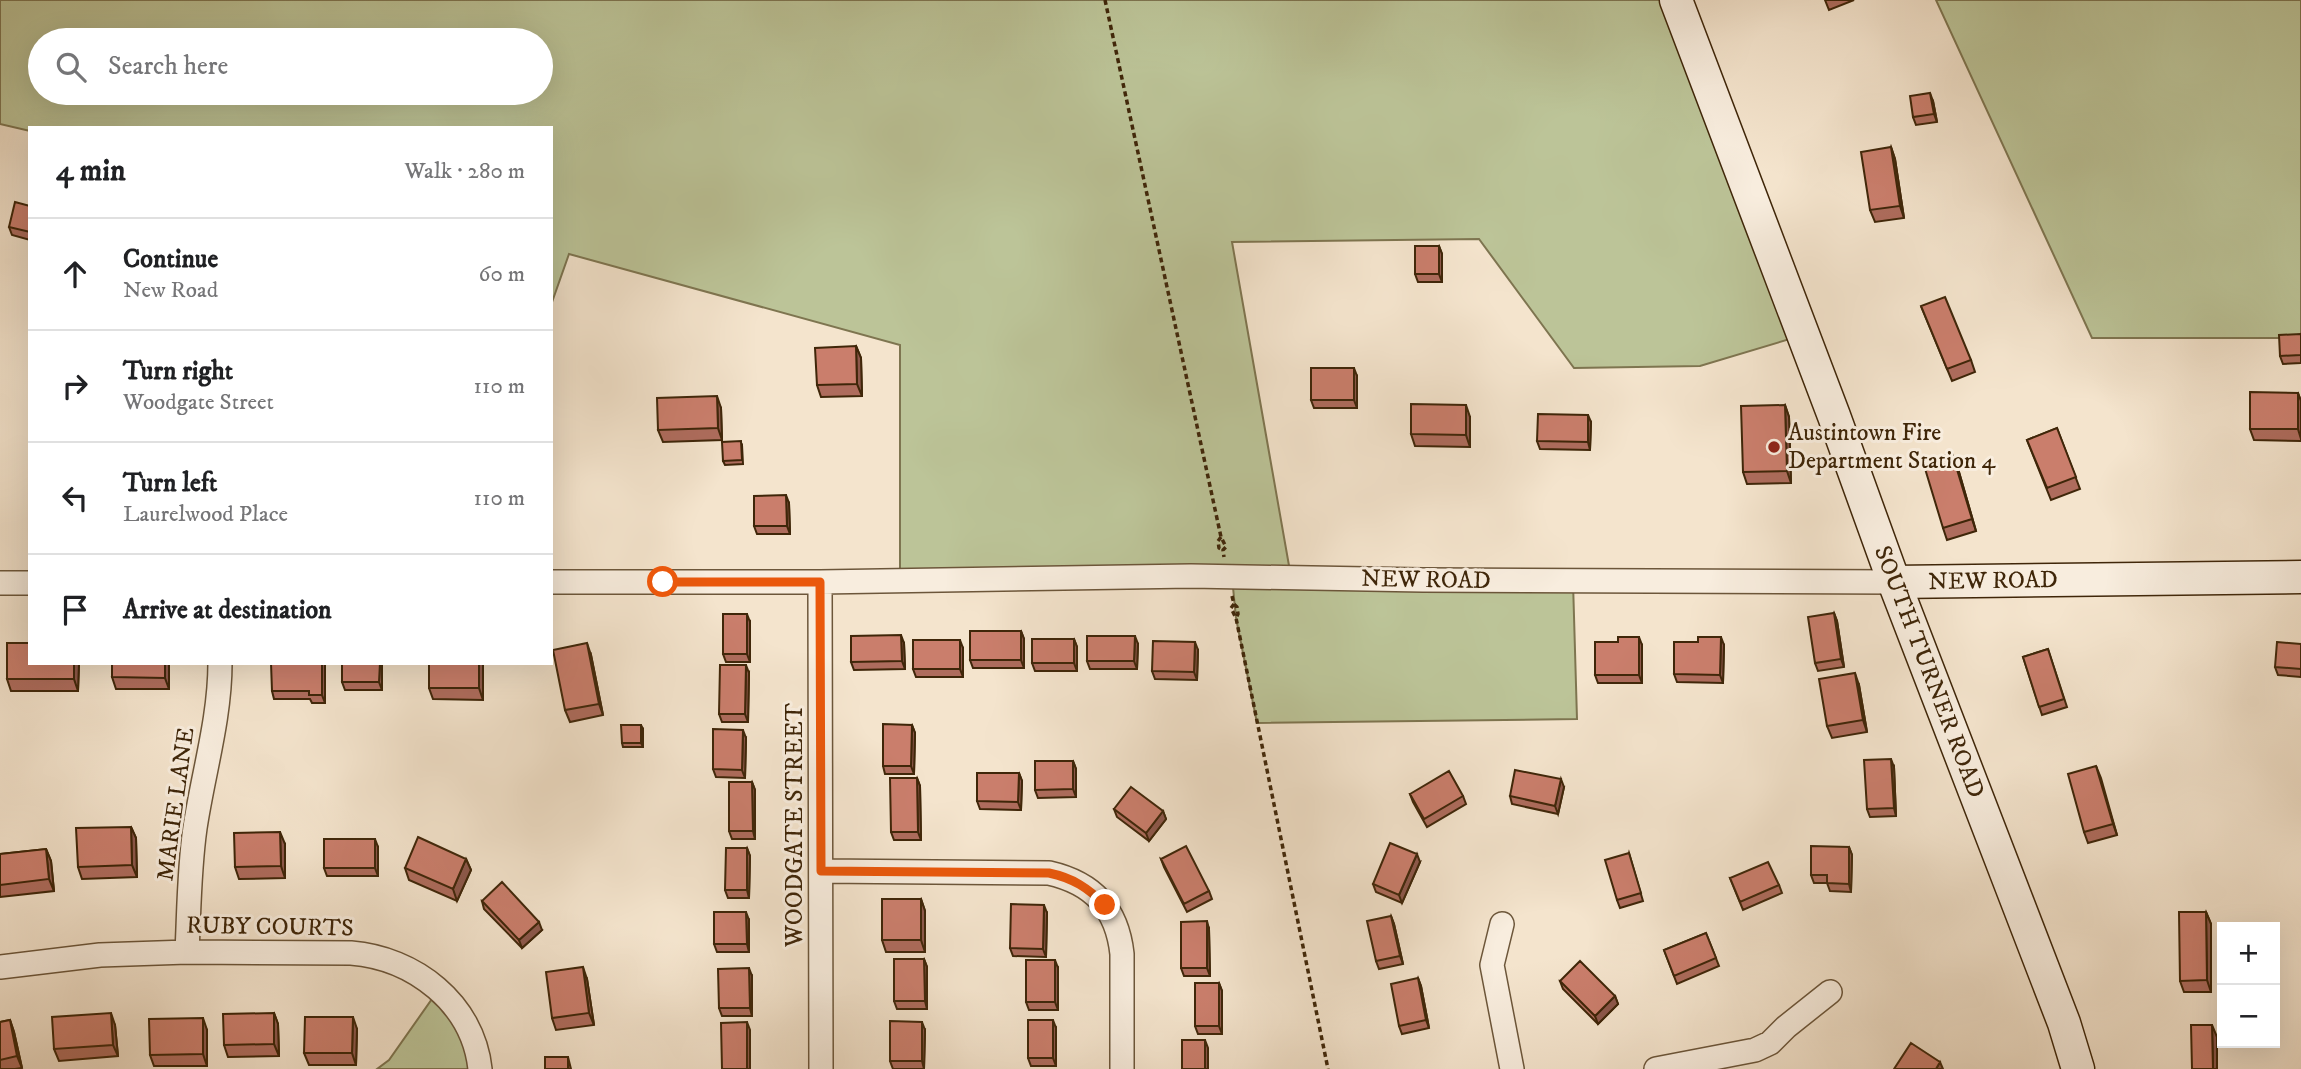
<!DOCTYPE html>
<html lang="en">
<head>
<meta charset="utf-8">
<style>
	body { margin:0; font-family:"IM FELL DW Pica",serif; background:#f2f2f2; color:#202124 }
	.controls { position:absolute; right:21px; bottom:21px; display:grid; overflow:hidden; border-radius:0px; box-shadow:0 7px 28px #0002 }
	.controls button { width:63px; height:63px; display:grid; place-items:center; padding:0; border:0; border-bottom:2px solid #e0e0e0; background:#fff; color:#202124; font:35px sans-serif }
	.stop { position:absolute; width:21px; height:21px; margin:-16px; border:5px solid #ea580c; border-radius:50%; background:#fff }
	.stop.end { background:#ea580c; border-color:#fff; box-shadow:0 2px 7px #0008 }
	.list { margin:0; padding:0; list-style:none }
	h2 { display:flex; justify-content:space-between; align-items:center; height:91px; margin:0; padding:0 28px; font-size:30px }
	h2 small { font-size:23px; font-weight:400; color:#757577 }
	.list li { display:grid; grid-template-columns:46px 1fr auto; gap:21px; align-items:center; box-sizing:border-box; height:112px; padding:0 28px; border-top:2px solid #e0e0e0 }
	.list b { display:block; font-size:26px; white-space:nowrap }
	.list p { margin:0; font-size:23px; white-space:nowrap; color:#757577 }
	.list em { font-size:23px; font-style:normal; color:#757577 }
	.icon { flex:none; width:38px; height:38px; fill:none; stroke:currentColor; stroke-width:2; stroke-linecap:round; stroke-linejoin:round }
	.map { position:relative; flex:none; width:2301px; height:1069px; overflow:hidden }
	.search { position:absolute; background:#fff; box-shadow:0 7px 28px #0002; left:28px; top:28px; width:525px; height:77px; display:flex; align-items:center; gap:18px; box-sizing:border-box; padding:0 24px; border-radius:38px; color:#757577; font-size:26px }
	.panel { position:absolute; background:#fff; box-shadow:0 7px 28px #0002; left:28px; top:126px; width:525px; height:539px; border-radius:0px }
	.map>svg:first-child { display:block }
</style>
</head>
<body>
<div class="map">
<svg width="2301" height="1069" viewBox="0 0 2301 1069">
	<rect width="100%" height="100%" fill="#f4e4cd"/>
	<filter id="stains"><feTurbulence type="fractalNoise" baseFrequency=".00286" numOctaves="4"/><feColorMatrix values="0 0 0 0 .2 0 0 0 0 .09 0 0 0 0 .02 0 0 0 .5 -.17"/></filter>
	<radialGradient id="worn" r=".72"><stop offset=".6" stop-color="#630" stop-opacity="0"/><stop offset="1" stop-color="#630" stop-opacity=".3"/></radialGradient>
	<path fill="#bcc498" stroke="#7e7550" stroke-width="2" fill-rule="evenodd" d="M0,0H1676L1803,335L1700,366L1574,368L1479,239L1232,242L1291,577L1573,582L1577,719L1257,723L1236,618L1232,577L900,581V345L569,254L551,305V128H30V131L0,124ZM40,40H541V93H40Z
		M1936,0H2301V338H2092Z
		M439,989L480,1069H377L389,1060Z"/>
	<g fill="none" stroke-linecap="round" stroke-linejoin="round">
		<g stroke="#6c563a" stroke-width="26">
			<path id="street" d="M551,582H820L1191,576L1423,580L1894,582
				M820,582L821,1069
				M0,583H30
				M821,871L1049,873C1093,883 1117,908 1122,954V1069
				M1502,924L1492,965L1512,1069
				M187,952C189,911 189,870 195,828C203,774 220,719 220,663
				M0,967L100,955L187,952L351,953C414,958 473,1003 480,1069
				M1656,1069L1755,1050L1770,1043L1786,1027L1830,992"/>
		</g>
		<g stroke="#3f2609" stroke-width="35">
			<path id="secondary" d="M1676,0L1834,416L1894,582L2064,1023L2078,1069
				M1894,582L2301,577"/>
		</g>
		<path stroke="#3f2609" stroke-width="3.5" stroke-dasharray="5 3.5" stroke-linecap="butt" d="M1105,0L1221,537L1226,547L1223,550L1224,557
			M1221,537L1218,541L1219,548L1223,550
			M1232,596L1234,604L1237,607L1238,614L1236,618
			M1234,604L1231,608L1236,618L1328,1069"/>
		<use href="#street" stroke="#f8edde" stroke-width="23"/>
		<use href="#secondary" stroke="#f8edde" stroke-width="32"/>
	</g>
	<path fill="#ae6c5d" stroke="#3f2609" stroke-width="2" d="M1825,0H1854L1829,10Z
		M1933,101L1937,122L1916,125L1913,117Z
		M1891,147L1895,159L1904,218L1875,222L1870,210Z
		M30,206V240L12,235L9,227Z
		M1439,246L1442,254V282H1418L1415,274Z
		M1921,306L1971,360L1975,372L1952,381Z
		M2301,334V363L2283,364L2280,356Z
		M856,346L861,358L862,396L821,397L817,385Z
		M1357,376V408H1314L1311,400Z
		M2298,393L2301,401V441L2254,440L2250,429Z
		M1785,405L1789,417L1791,483L1747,484L1743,472Z
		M721,408L722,440L663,442L658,430Z
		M1470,417V447L1415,446L1411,434Z
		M1591,422L1590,450L1540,449L1537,441Z
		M2057,428L2080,489L2051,500L2027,440Z
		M742,445L743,464L725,465L723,461Z
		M1957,465L1976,531L1947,540L1943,528Z
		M789,503L790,534H757L754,526Z
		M1834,613L1837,621L1844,667L1818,671L1815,663Z
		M750,622V662H726L723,654Z
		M1021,631L1024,639V668H973L970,660Z
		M1074,639L1077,647V671H1035L1032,663Z
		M904,643L905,669L854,670L851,662Z
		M1138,644L1137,669H1090L1087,661Z
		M2301,644V677L2278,675L2275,667Z
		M1642,645V683H1598L1595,675Z
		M1724,645L1723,683L1677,682L1674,674Z
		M963,648V677H916L913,669Z
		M2048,649L2067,707L2042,715L2023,657Z
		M1198,650L1197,680L1155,679L1152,671Z
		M591,655L603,715L570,722L565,710Z
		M79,663L78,691H11L7,679Z
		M169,663V689H116L112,677Z
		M325,663V703H312L310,699H274L272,691Z
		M382,663V690H345L342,682Z
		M429,663H483V700L433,699L429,688Z
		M749,673L748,722H722L719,714Z
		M1859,685L1867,732L1832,738L1827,726Z
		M912,725L915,733L914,774H885L883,766Z
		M643,729V747H623L622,743Z
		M746,738L745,778L716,777L713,769Z
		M1073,761L1076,769V797L1038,798L1035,790Z
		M2096,766L2117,835L2088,843L2084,832Z
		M1894,767L1896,816L1870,817L1867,809Z
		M1019,773L1022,781L1021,810L980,809L977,801Z
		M917,778L920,786L921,840H894L891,832Z
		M752,782L755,790V839H732L729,831Z
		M1564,787L1558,814L1512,804L1510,796Z
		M1410,794L1463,796L1466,804L1427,827L1413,802Z
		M1114,809L1163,811L1166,819L1149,841L1117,817Z
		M131,827L136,838L137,877L82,879L78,867Z
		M285,844V878L239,879L235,867Z
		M378,847V876H327L324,868Z
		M1849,847L1852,855L1851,892L1830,891L1827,883H1814L1811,875Z
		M747,848L750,856L749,898H728L725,890Z
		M46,849L51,861L54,891L0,897V854Z
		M1629,853L1643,901L1620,908L1617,900Z
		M466,859L471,870L457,901L409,880L405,868Z
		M1161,859L1209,891L1212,899L1187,912L1164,867Z
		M1420,862L1402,903L1376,892L1373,884Z
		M1730,878L1779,885L1782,893L1743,910Z
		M921,899L925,911V952H886L882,940Z
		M482,901L542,930L522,948L484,909Z
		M2206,912L2211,924V992H2184L2180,981Z
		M1047,913L1046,957L1013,956L1010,948Z
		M1391,916L1394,924L1403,964L1379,969L1376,961Z
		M749,920V952H717L714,944Z
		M1209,929L1210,976H1184L1181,968Z
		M1706,933L1719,966L1677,984L1664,950Z
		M924,959L927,967V1009H897L894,1001Z
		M1058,968V1010H1029L1026,1002Z
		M752,976V1016H722L719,1008Z
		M1418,978L1421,986L1429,1028L1402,1034L1399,1026Z
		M587,979L594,1025L556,1030L552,1018Z
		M1560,981L1615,996L1618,1004L1598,1024L1563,989Z
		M1219,983L1222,991V1034H1198L1195,1026Z
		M274,1013L278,1024L279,1056L228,1057L224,1045Z
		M10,1020L14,1032L22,1068L15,1069H0V1022Z
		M115,1025L118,1056L59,1061L54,1049Z
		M1056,1028V1066H1031L1028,1058Z
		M357,1029L356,1065H309L304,1053Z
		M207,1030V1066H154L150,1055Z
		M925,1030L924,1069H893L890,1061Z"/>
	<path fill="#8d584c" stroke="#3f2609" stroke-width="2" d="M1930,93L1933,101L1937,122L1934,114Z
		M1891,147L1895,159L1904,218L1900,206Z
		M1439,246L1442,254V282L1439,274Z
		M856,346L861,358L862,396L857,384Z
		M1354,368L1357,376V408L1354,400Z
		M2298,393L2301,401V439L2298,429Z
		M717,396L721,408L722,440L718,428Z
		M1466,405L1470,417V447L1466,435Z
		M1785,405L1789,417L1791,483L1787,471Z
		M1588,415L1591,422L1590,450L1588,442Z
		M1952,453L1957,465L1976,531L1972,519Z
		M786,495L789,503L790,534L787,526Z
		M1834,613L1837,621L1844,667L1841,659Z
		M747,614L750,622V662L747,654Z
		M1021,631L1024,639V668L1021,660Z
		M901,635L904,643L905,669L902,661Z
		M1135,636L1138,644L1137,669L1134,661Z
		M1639,637L1642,645V683L1639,675Z
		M1721,637L1724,645L1723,683L1720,675Z
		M1074,639L1077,647V671L1074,663Z
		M960,640L963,648V677L960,669Z
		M1195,642L1198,650L1197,680L1194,672Z
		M587,643L591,655L603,715L599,704Z
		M74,663H79L78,691L74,679Z
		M165,663H169V689L165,678Z
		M322,663H325V703L322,695Z
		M380,663H382V690L379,682Z
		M479,663H483V700L479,688Z
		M746,665L749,673L748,722L745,714Z
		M1855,673L1859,685L1867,732L1863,720Z
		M641,725L643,729V747L641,743Z
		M912,725L915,733L914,774L911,766Z
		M743,730L746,738L745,778L742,770Z
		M1891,759L1894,767L1896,816L1894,808Z
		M1073,761L1076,769V797L1073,789Z
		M2096,766L2101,778L2117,835L2113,824Z
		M1019,773L1022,781L1021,810L1018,802Z
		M917,778L920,786L921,840L918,832Z
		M1561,779L1564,787L1558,814L1555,806Z
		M752,782L755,790V839L753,831Z
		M1163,811L1166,819L1149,841L1146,833Z
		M131,827L136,838L137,877L132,865Z
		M280,832L285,844V878L281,866Z
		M375,839L378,847V876L375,868Z
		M1849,847L1852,855L1851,892L1849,884Z
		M747,848L750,856L749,898L747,890Z
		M46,849L51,861L54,891L49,879Z
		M1417,854L1420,862L1402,903L1399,895Z
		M466,859L471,870L457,901L453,889Z
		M921,899L925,911V952L921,940Z
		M1044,905L1047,913L1046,957L1043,949Z
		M746,912L749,920V952L747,944Z
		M2206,912L2211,924V992L2207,980Z
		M1391,916L1394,924L1403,964L1400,956Z
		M1207,921L1209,929L1210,976L1207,968Z
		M539,922L542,930L522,948L519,940Z
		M924,959L927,967V1009L925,1001Z
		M1055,960L1058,968V1010L1055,1002Z
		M583,967L587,979L594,1025L589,1013Z
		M749,968L752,976V1016L750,1008Z
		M1418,978L1421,986L1429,1028L1426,1020Z
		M1219,983L1222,991V1034L1219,1026Z
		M1615,996L1618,1004L1598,1024L1595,1016Z
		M111,1013L115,1025L118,1056L113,1045Z
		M274,1013L278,1024L279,1056L274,1044Z
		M353,1017L357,1029L356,1065L352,1053Z
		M203,1018L207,1030V1066L203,1054Z
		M10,1020L14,1032L22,1068L17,1056Z
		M1053,1020L1056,1028V1066L1053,1058Z
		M747,1022L750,1030V1069H747Z
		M922,1022L925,1030L924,1069L922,1061Z
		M2212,1025L2217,1037V1069H2213Z
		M1205,1040L1208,1048V1069H1205Z
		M568,1057L571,1069H568Z
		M1940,1062L1943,1069H1936Z"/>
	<path fill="#ca7e6c" stroke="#3f2609" stroke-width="2" d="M1930,93L1934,114L1913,117L1910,96Z
		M1891,147L1900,206L1870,210L1861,152Z
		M15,202L30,206V232L9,227Z
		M1415,246H1439V274H1415Z
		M1945,297L1971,360L1947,369L1921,306Z
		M2301,334V355L2280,356L2279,335Z
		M856,346L857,384L817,385L815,348Z
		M1311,368H1354V400H1311Z
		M2250,392L2298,393V429H2250Z
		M717,396L718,428L658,430L657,398Z
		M1411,404L1466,405V435L1411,434Z
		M1785,405L1787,471L1743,472L1741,406Z
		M1538,414L1588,415V442L1537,441Z
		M2057,428L2076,477L2047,488L2027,440Z
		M741,441L742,460L723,461L722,442Z
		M1952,453L1972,519L1943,528L1923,462Z
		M786,495L787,526H754V496Z
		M1834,613L1841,659L1815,663L1808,617Z
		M723,614H747V654H723Z
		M970,631H1021V660H970Z
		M901,635L902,661L851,662V636Z
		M1087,636H1135L1134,661H1087Z
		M1618,637H1639V675H1595V642H1618Z
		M1698,637H1721L1720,675L1674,674V642H1698Z
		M1032,639H1074V663H1032Z
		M913,640H960V669H913Z
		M1153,641L1195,642L1194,672L1152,671Z
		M2277,642L2301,644V669L2275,667Z
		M7,643H30V663H74V679H7Z
		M587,643L599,704L565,710L553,650Z
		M2048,649L2064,699L2039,707L2023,657Z
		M112,663H165V678L112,677Z
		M271,663H322V695H309V691H272Z
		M342,663H380L379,682H342Z
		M429,663H479V688H429Z
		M720,665H746L745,714H719Z
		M1855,673L1863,720L1827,726L1819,679Z
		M883,724L912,725L911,766H883Z
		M621,725H641V743H622Z
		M713,729L743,730L742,770L713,769Z
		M1891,759L1894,808L1867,809L1864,760Z
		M1035,761H1073V789L1035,790Z
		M2096,766L2113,824L2084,832L2068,774Z
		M1515,770L1561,779L1555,806L1510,796Z
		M1449,771L1463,796L1424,819L1410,794Z
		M977,773H1019L1018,802L977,801Z
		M890,778H917L918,832H891Z
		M729,782H752L753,831H729Z
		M1131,787L1163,811L1146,833L1114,809Z
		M131,827L132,865L78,867L76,828Z
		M280,832L281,866L235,867L234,833Z
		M418,837L466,859L453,889L405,868Z
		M324,839H375V868H324Z
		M1390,843L1417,854L1399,895L1373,884Z
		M1186,846L1209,891L1184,904L1161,859Z
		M1811,846L1849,847V884L1827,883V875H1811Z
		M726,848H747V890H725Z
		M46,849L49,879L0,885V854Z
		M1629,853L1641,893L1617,900L1605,860Z
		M1768,862L1779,885L1740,902L1730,878Z
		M502,882L539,922L519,940L482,901Z
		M882,899H921V940H882Z
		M1011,904L1044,905L1043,949L1010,948Z
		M714,912H746L747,944H714Z
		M2179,912H2206L2207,980L2180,981Z
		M1391,916L1400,956L1376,961L1367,921Z
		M1207,921V968H1181V922Z
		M1706,933L1716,958L1674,976L1664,950Z
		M894,959H924L925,1001H894Z
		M1026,960H1055V1002H1026Z
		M1580,961L1615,996L1595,1016L1560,981Z
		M583,967L589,1013L552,1018L546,972Z
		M749,968L750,1008H719L718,969Z
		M1418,978L1426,1020L1399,1026L1391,984Z
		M1195,983H1219V1026H1195Z
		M111,1013L113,1045L54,1049L52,1017Z
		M274,1013V1044L224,1045L223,1014Z
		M305,1017H353L352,1053H304Z
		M203,1018V1054L150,1055L149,1019Z
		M10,1020L17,1056L0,1060V1022Z
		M1028,1020H1053V1058H1028Z
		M890,1021L922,1022V1061H890Z
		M747,1022V1069H722L721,1023Z
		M2191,1025H2212L2213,1069H2192Z
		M1182,1040H1205V1069H1182Z
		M1911,1043L1940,1062L1936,1069H1894Z
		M545,1057H568V1069H545Z"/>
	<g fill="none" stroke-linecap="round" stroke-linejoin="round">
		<path stroke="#ea580c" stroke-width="9" d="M663,582H820L821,871L1049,873C1073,878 1088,888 1105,905"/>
	</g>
	<circle fill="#8f2418" stroke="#f8edde" stroke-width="2.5" cx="1774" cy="447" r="7"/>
	<g text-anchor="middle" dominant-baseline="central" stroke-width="6" stroke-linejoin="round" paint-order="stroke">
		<g font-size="24" fill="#3f2609" stroke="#f8edde" text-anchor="start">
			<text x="1788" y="433">Austintown Fire<tspan x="1788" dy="28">Department Station 4</tspan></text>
		</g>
		<g font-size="24" fill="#3f2609" stroke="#f8edde">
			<text transform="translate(1426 580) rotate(1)">NEW ROAD</text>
			<text transform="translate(1993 581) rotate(-1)">NEW ROAD</text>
			<text transform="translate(1929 672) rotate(69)">SOUTH TURNER ROAD</text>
			<text transform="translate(176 804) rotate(-82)">MARIE LANE</text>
			<text transform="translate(795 825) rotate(-90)">WOODGATE STREET</text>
			<text transform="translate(270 927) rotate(1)">RUBY COURTS</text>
		</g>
	</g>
	<rect width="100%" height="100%" filter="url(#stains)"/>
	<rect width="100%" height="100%" fill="url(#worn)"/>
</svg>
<div class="controls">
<button>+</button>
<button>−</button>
</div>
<div class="stop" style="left:663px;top:582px"></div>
<div class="stop end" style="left:1105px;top:905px"></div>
<div class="search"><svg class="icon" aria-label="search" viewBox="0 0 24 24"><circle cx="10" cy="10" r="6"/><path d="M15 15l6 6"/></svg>Search here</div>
<section class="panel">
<h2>4 min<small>Walk · 280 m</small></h2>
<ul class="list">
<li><svg class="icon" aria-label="ahead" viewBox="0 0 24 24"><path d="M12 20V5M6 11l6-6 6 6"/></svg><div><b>Continue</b><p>New Road</p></div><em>60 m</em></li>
<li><svg class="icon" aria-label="right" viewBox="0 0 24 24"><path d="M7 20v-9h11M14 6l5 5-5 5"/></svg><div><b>Turn right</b><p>Woodgate Street</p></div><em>110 m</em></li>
<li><svg class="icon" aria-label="left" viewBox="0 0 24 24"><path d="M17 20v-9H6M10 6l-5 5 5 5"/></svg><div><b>Turn left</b><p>Laurelwood Place</p></div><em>110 m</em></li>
<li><svg class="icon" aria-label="arrive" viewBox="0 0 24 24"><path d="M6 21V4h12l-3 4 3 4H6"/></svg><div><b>Arrive at destination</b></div></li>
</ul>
</section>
</div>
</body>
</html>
